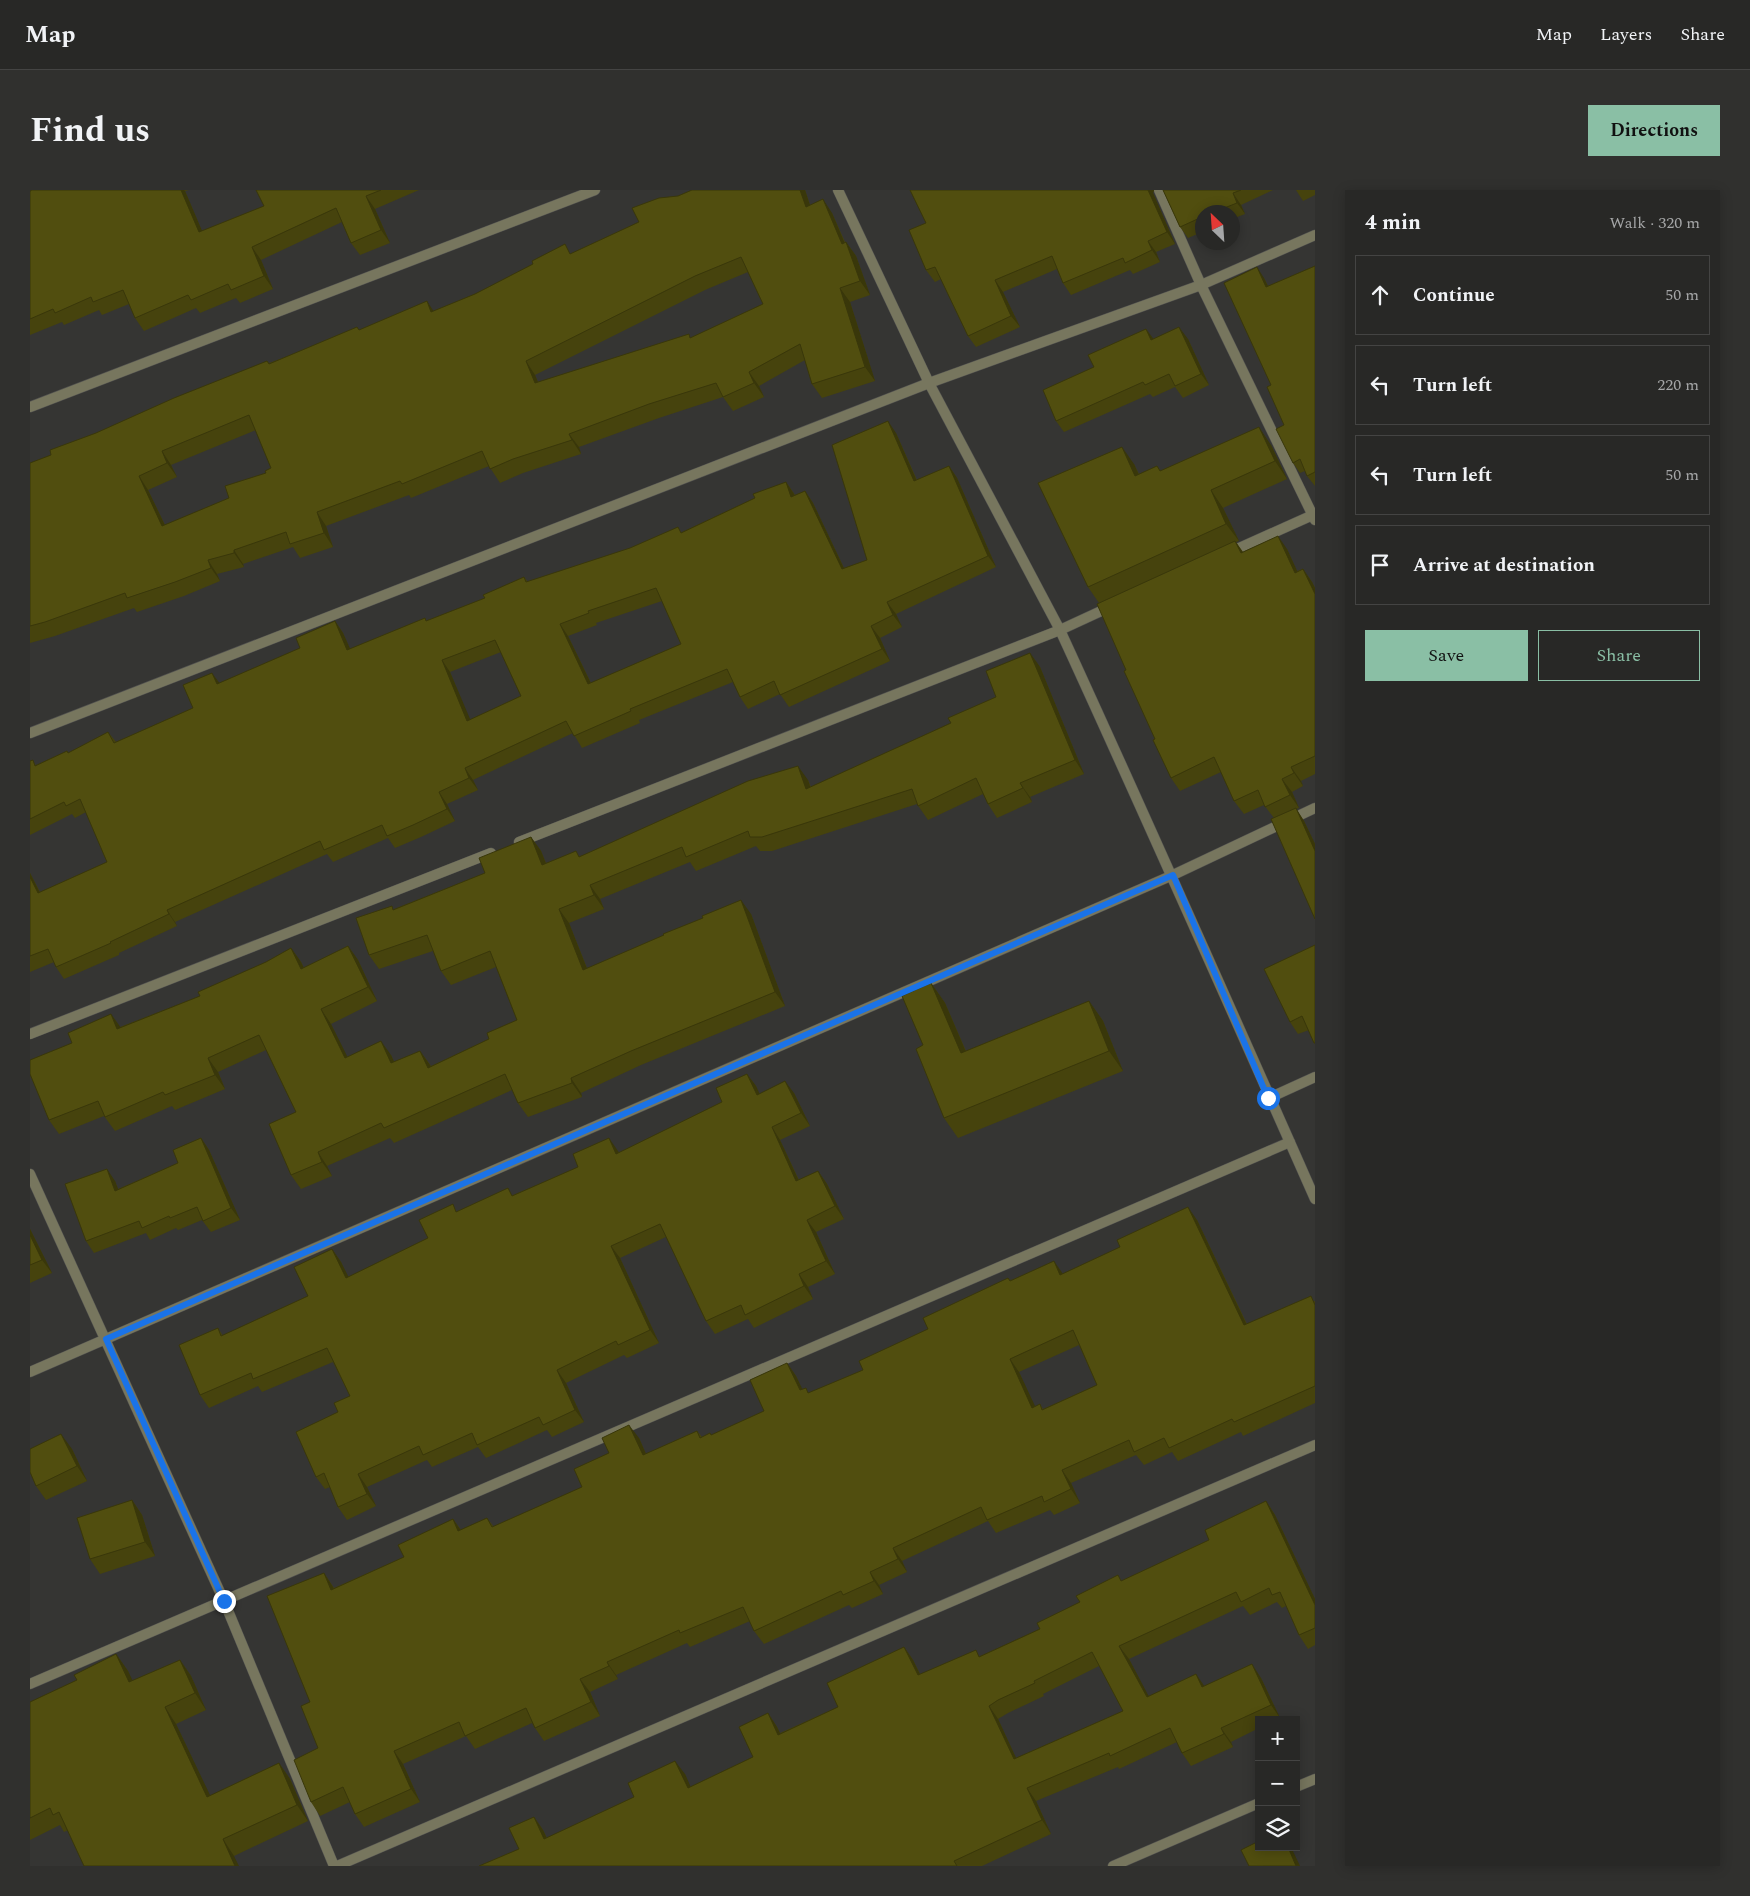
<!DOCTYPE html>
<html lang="en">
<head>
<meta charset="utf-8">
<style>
	body { margin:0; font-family:Spectral,serif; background:#30302e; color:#f1f3f6 }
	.controls { position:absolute; right:15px; bottom:15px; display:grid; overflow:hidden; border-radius:0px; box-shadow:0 2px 12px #0003 }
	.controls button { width:45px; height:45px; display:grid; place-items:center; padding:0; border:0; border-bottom:1px solid #444443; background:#282826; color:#f1f3f6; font:25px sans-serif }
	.compass { position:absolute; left:1165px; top:15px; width:45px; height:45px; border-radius:50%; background:#282826; box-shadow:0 2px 12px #0003; rotate:335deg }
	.stop { position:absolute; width:15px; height:15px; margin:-11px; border:4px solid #1a73e8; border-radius:50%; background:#fff }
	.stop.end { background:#1a73e8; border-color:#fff; box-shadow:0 1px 5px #0008 }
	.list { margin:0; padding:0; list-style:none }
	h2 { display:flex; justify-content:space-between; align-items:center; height:65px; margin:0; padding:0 20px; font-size:21px }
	h2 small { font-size:16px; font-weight:400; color:#a5a6a7 }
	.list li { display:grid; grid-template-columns:32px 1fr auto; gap:15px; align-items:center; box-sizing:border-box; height:80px; margin:0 10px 10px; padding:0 10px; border:1px solid #444443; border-radius:0px }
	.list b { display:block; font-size:19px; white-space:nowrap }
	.list em { font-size:16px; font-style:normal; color:#a5a6a7 }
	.actions { display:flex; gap:10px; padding:15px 20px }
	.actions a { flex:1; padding:11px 0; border:1px solid #8abfa5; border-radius:0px; text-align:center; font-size:18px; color:#8abfa5 }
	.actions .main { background:#8abfa5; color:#111 }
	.icon { flex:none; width:28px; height:28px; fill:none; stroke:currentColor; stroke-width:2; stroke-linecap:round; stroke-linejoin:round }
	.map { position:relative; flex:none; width:1285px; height:1676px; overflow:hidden; border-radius:0px }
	header { display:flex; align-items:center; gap:30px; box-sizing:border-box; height:70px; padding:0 25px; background:#282826; border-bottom:1px solid #444443 }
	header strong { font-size:24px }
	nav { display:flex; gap:28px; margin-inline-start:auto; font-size:18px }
	.intro { display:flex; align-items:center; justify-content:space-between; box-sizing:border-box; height:120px; padding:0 30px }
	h1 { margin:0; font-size:35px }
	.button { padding:12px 22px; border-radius:0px; background:#8abfa5; color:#111; font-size:18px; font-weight:700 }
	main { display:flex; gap:30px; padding:0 30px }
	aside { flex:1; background:#282826; border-radius:0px; box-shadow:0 2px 12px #0003 }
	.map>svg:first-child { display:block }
</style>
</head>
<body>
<header>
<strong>Map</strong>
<nav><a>Map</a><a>Layers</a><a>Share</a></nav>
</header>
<div class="intro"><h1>Find us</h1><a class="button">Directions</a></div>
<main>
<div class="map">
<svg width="1285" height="1676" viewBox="0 0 1285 1676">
	<rect width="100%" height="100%" fill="#353533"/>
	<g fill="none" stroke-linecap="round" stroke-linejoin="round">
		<g stroke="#525250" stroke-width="11">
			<path id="minor" d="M1129,0L1171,95L1285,330
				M0,217L565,0
				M1198,363L1285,324
				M1082,416L1030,440C1117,629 1201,819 1285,1009
				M0,543L899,193L1171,95L1285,45
				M489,652L1030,440L899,193L808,0
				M0,844L461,663
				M1239,908L1285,887
				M0,984L194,1411L304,1676
				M0,1182L1143,685L1285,618
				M0,1494L1260,952
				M1266,1597L1285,1589
				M307,1676L1285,1255
				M1083,1676L1229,1613"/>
		</g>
		<use href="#minor" stroke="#77765e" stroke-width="10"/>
	</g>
	<path fill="#46430d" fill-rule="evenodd" d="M1,0H159L155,1L172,41L234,16L226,0H389L345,19L360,53L330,65L321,53L312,32L231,70L243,99L210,113L206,108L170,123L166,118L114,141L105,128L99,114L72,125L69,120L34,135L32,132L0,145V1H1Z
		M662,0H775L780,15L802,23L815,52H816L826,66L840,105L820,112L845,191L792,208L782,194L775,170L729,196L734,207L703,221L693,207L629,228L549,257L551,264L493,283L470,293L459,276L381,308L379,305L296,336L303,357L270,368L263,357L213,374L214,377L187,384L190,391L154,406L107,422L104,418L25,446L0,453V273L21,265L66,243L237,171L239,173L329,140L404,121L542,63L609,32L648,6ZM718,82L733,114L661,148L508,192L505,185L675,100ZM226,240L241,278L236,283L199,308L135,335L118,300L147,287L141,275Z
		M880,0H1124L1123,3L1145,54L1126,62L1130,72L1103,84L1100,80L1041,105L1033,93L1027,79L973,102L990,137L946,157L938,146L911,89L905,92L896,80V33Z
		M1133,0H1243L1211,15L1215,24L1202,29V22H1172V42L1158,48L1150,37Z
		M1266,0H1285V5L1273,11Z
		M1285,76V296L1277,286L1275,281L1270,283L1263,273L1254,235L1241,195L1234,88L1238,96Z
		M1116,139L1123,149H1158L1179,195L1153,208L1145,197L1123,207L1120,204L1034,242L1026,231L1064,177Z
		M866,243L887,290L919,276L927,288L966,377L866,424L872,437L850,448L860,471L759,517L750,504L718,519L710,507L703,492L609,530L610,533L552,558L543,543L443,590L448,600L417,614L425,631L391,647L365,658L358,648L303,672L297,664L145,732L147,736L89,763V765L34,789L26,777L24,772L0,782V683L10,702L77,672L56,622L45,628L42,624L0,645V571L6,575L37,561L38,563L78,542L86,552L163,518L190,493L270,458L305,431L313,443L320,459L395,428L396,431L455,408L494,387L498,392L652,342L725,308L756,292L765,305L775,301L783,313L814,378L837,370ZM632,411L651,454L561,493L538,446L567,435L566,433ZM471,462L491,506L440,530L420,482Z
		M1241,255L1257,289L1193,318L1209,351L1206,352L1213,362L1257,359L1267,381L1273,379L1282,392L1285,398V584L1271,591L1273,596L1262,602L1269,618L1266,619L1274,631L1285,654V729L1244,628L1234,615L1214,624L1204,611L1191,582L1150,601L1141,588L1069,413L1058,397L1104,274L1109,284L1127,276L1131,281Z
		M1000,463L1010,477L1054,584L1000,607L1002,612L967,628L958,614L953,604L898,630L887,614L742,661H730L726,656L666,681L660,672L570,709L574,719L539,733L557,778L721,724L755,816L611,875L551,903L552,907L498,927L488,913L482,900L364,953L360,948L297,976L302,986L271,999L261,985L266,922L236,860L188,882L195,899L145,920L142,916L85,941L74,926L29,944L19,930L42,853L81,824L90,837L170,806L236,772L261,758L271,772L274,778L318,756L328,770L347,811L301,834L317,867L361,865L364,872L390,861L401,876L459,849L487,830L466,777L421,795L411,781L403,761L349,779L339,765L364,719L455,683L501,647L511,661L516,673L550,666L778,590L781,597L921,533L966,507Z
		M1285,755V854L1279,840L1268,844L1260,832Z
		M901,793L915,813L936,861L1059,811L1073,831L1093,881L928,948L914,928L893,855Z
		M717,884L726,896L729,904L764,903L780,936L750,950L769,990L788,981L797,994L814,1029L786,1042L805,1084L778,1097L783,1109L724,1138L718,1129L685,1144L676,1131L636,1047L590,1068L629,1153L597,1168L594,1165L536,1193L554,1232L522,1247L517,1240L456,1268L448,1257L402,1277L397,1270L337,1297L346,1316L317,1330L308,1317L300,1297L295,1299L286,1287L308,1222L320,1206L303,1172L232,1202L228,1196L179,1218L170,1205L188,1138L193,1146L278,1106L302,1059L311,1072L318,1087L398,1048L428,1022L483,1005L588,961L589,963L692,912Z
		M171,948L179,960L210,1030L181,1042L172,1030L148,1040L146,1038L120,1050L116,1043L64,1063L56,1051L85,991L88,999L148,973Z
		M1167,1030L1217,1134L1285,1111V1213L1213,1246L1211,1242L1148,1271L1142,1262L1114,1275L1106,1265L1041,1293L1050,1313L1024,1325L1020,1320L966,1343L958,1331L872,1371L877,1382L849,1395L853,1404L822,1418L819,1415L734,1454L724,1441L720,1431L660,1457L657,1453L586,1485L588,1489L560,1502L570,1526L514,1551L505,1538L502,1533L445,1559L436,1546L373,1574L390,1612L334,1637L325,1624L320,1612L290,1626L281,1612L288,1558L280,1512L294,1383L304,1398L374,1367L423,1329L431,1340L457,1328L464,1337L552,1297L609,1248L616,1264L667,1241L672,1247L682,1245L734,1221L757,1173L766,1186L772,1199L779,1203L833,1180L978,1088L980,1090L1033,1084ZM1049,1155L1067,1195L1013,1219L1010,1214L1005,1217L989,1182Z
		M0,1039L22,1083L0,1093Z
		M42,1259L57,1291L16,1310L6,1296Z
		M102,1310L112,1325L125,1366L70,1384L60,1369Z
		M1236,1311L1245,1325L1285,1409V1455L1278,1459L1269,1445L1256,1416L1252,1418L1247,1412L1220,1425L1213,1416L1099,1469L1118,1506L1231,1488L1250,1528L1247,1530H1229V1538L1201,1552L1203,1557L1161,1576L1152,1563L1147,1552L1089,1579L1088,1577L1006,1611L1021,1644L952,1676H449L489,1659L504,1627L513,1640L517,1648L655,1584L660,1597L723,1567L738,1523L747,1537L750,1543L808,1517L874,1457L883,1470L890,1484L950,1466L1010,1439L1050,1412L1092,1391L1179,1350ZM1069,1476L1093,1521L986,1568L968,1529L978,1523L1014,1506L1013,1504Z
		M86,1464L98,1481L102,1491L150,1470L161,1486L176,1520L146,1534L180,1606L249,1573L260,1589L278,1631L204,1666L38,1640L34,1642L30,1635L0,1650V1512L47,1490Z"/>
	<path fill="#39370a" d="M151,0H154L155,1L178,55L169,42Z
		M770,0H775L785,31L776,17Z
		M1118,0H1124L1123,3L1145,54L1137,42Z
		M1203,3L1211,15L1215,24L1207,13Z
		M336,6L345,19L360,53L351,40Z
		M793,9L802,23L821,68L812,54Z
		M1118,51L1126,62L1130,72L1122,60Z
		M816,52L826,66L840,105L830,91Z
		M222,57L231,70L243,99L234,86Z
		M1227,77L1234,88L1243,107L1236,97Z
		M965,90L973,102L990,137L981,126Z
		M810,98L820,112L845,191L835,177Z
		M397,111L406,125L401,122Z
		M1149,137L1158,149L1179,195L1171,184Z
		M1116,139L1125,151L1121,150Z
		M496,171L505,185L514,207L505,193Z
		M719,182L729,196L734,207L724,193Z
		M858,231L866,243L892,303L884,291Z
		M1229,237L1241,255L1257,289L1245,271Z
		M539,244L549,257L551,264L542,250Z
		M1092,257L1104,274L1117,303L1105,286Z
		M132,261L141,275L147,287L137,273Z
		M919,276L927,288L966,377L958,366Z
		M109,286L118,300L142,350L132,336Z
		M756,292L764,304L770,319L761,307Z
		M1181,300L1193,318L1209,351L1196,334Z
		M775,301L783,313L820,391L812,379Z
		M287,322L296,336L303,357L294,343Z
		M1248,346L1257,359L1274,396L1265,383Z
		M1205,351L1214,364L1211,363Z
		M204,360L213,374L214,377L204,363Z
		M178,370L187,384L190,391L181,378Z
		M1273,379L1282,392L1285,398V404Z
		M857,412L866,424L872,437L863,425Z
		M305,431L313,443L326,472L317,460Z
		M530,434L538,446L567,506L558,494Z
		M841,436L850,448L860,471L852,459Z
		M1000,463L1010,477L1054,584L1045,570Z
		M412,470L420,482L446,543L437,531Z
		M182,483L191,495L187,494Z
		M768,576L778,590L785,613L776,599Z
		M1261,577L1271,591L1273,596L1264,583Z
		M435,578L443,590L448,600L439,588Z
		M1252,589L1262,602L1269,618L1260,605Z
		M990,593L1000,607L1002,612L993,598Z
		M409,602L417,614L425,631L417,619Z
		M1266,618L1274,631L1285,654V661Z
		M501,647L511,661L522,689L512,675Z
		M0,683L16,715L8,703L0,687Z
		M560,695L570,709L574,719L564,705Z
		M711,710L721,724L755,816L745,802Z
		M529,719L539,733L563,794L553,780Z
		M137,720L145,732L147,736L139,724Z
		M318,756L328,770L347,811L338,797Z
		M261,758L271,772L281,793L271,779Z
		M901,793L915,813L945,883L931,863Z
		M1059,811L1073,831L1093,881L1079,861Z
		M291,819L301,834L325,882L315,868Z
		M81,824L91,838L87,839Z
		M351,851L361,865L371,887L361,873Z
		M390,861L400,875L408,892L398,878Z
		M178,868L188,882L195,899L185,885Z
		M717,884L726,896L736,918L727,905Z
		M541,888L551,903L552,907L542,893Z
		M755,891L764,903L780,936L771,923Z
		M742,937L750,950L775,1004L766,991Z
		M171,948L179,960L210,1030L201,1018Z
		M579,948L588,961L595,977L586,964Z
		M288,962L297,976L302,986L292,972Z
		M77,979L85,991L93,1012L85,1001Z
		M788,981L797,994L814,1029L805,1016Z
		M1158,1017L1167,1030L1223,1148L1214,1135Z
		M777,1030L786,1042L805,1084L796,1071Z
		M0,1039L22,1083L12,1070L0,1045Z
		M581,1056L590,1068L629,1153L620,1140Z
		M302,1059L311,1072L325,1100L316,1088Z
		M1024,1071L1033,1084L1030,1085Z
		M769,1084L778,1097L783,1109L774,1096Z
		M980,1169L989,1182L1012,1231L1002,1218Z
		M757,1173L766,1186L779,1213L770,1200Z
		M527,1180L536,1193L554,1232L545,1220Z
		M599,1235L609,1248L622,1278L613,1265Z
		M31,1244L42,1259L57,1291L47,1276Z
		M1032,1280L1041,1293L1050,1313L1041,1299Z
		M328,1284L337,1297L346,1316L337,1304Z
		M102,1310L112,1325L125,1366L115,1352Z
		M1236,1311L1245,1325L1285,1409V1415Z
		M423,1329L432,1342L428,1341Z
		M863,1358L872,1371L877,1382L868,1369Z
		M840,1382L849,1395L853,1404L844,1391Z
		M294,1383L303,1397L310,1413L301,1400Z
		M1089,1456L1099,1469L1126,1520L1117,1507Z
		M874,1457L883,1470L897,1499L888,1485Z
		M86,1464L98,1481L111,1508L99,1492Z
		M150,1470L161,1486L176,1520L165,1503Z
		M577,1472L586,1485L588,1489L579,1476Z
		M1222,1474L1231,1488L1250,1528L1241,1515Z
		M1166,1484L1175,1497H1172Z
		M550,1489L560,1502L570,1526L561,1512Z
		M959,1516L968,1529L993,1583L984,1569Z
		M135,1517L146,1534L189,1624L177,1607Z
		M738,1523L747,1537L757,1558L748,1545Z
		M1191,1538L1201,1552L1203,1557L1194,1544Z
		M364,1561L373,1574L390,1612L381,1599Z
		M645,1571L655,1584L667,1611L658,1598Z
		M249,1573L260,1589L278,1631L267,1615Z
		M997,1598L1006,1611L1021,1644L1012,1630Z
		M504,1627L513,1640L523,1662L514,1649Z
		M193,1649L204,1666L209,1676H205Z
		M1258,1657H1261L1270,1676H1266Z"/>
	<path fill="#514e0f" stroke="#39370a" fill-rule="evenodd" d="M1,0H151L169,42L234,16L226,0H351L336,6L351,40L321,53L306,18L222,57L234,86L201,100L198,94L161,110L158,105L105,128L93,100L63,112L61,107L25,123L23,119L0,129V1H1Z
		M662,0H770L776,17L793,9L812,54L816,52L830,91L810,98L835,177L782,194L770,154L719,182L724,193L693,207L686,193L619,214L539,244L542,250L483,269L460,279L452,261L372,294L370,291L287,322L294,343L260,354L256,342L204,360V363L178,370L181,378L145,392L97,408L95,403L15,432L0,436V273L21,265L20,260L66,243L144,208L237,171L239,174L327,137L329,140L397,111L401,122L445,104L503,74L502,71L535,54L540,64L609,32L602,18L629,8L648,6ZM711,67L733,114L660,148L659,144L505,193L496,171L665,86ZM219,225L241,278L235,281L236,283L195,296L199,308L132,336L109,286L137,273L132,261Z
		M880,0H1118L1137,42L1118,51L1122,60L1095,73L1093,68L1033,93L1022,66L965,90L981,126L938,146L905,77L896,80L879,40L896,33Z
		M1133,0H1211L1203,3L1207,13L1184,22H1172V27L1150,37Z
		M1285,76V282L1277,286L1270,269L1263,273L1246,239L1254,235L1237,197L1241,195L1194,93L1227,77L1236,97Z
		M1149,137L1171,184L1145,196L1139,184L1115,195L1113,192L1026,231L1013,200L1064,177L1058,165L1116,139L1121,150Z
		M858,231L884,291L919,276L958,366L857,412L863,425L841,436L852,459L750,505L744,491L710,507L697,479L600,519L601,521L544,546L536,531L435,578L439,588L409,602L417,619L383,635L357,646L352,635L294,660L290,651L137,720L139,724L80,752L81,753L26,777L18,759L0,766V687L8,703L77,672L50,609L36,616L34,612L0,629V571L3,570L5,576L37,561L38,563L78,542L84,553L163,518L153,495L182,483L187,494L270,458L266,448L305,431L317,460L395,428L396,431L455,408L453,405L494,387L496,392L600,358L648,337L651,343L725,308L723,304L756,292L761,307L775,301L812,379L837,370L802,255ZM626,398L651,454L558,494L530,434L559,423L558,421ZM465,450L491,506L437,531L412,470Z
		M1229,237L1245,271L1181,300L1196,334L1058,397L1008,293L1092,257L1105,286L1127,276L1130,281Z
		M1248,346L1265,383L1273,379L1285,404V566L1261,577L1264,583L1252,589L1260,605L1235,617L1228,600L1204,611L1184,567L1141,588L1123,550L1125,549L1094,481L1096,480L1067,414L1205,351L1211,363Z
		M1000,463L1045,570L990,593L993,598L958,614L946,588L888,616L882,599L732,647H720L718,641L656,667L652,657L560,695L564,705L529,719L553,780L634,745L633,744L673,728L672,726L711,710L745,802L601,861L541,888L542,893L488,913L475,884L354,938L351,933L288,962L292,972L261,985L239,934L266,922L229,845L178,868L185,885L135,905L133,902L75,927L68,911L19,930L0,884V870L42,853L38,843L81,824L87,839L170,806L168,802L236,772L261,758L271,779L318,756L338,797L291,819L315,868L351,851L361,873L390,861L398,878L459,849L457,843L487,830L460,761L411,781L397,745L339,765L326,728L362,716L363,720L455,683L449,668L501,647L512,675L546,661L549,667L718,591L768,576L776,599L921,533L918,528L966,507L956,481Z
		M1266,618L1285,661V729L1241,629Z
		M1285,755V853H1284L1272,826L1260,832L1234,779Z
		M901,793L931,863L1059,811L1079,861L914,928L886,859L893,855L872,806Z
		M717,884L727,905L755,891L771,923L742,937L766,991L788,981L805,1016L777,1030L796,1071L769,1084L774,1096L715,1125L711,1115L676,1131L630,1034L581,1056L620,1140L588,1155L586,1151L527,1180L545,1220L513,1235L509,1227L447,1255L442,1243L393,1265L389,1256L328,1284L337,1304L308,1317L294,1283L286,1287L266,1242L308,1222L304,1213L320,1206L297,1158L223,1189L221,1183L170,1205L149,1155L188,1138L191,1146L278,1106L264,1077L302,1059L316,1088L398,1048L389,1030L423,1014L426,1022L478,998L482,1006L548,977L543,964L579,948L586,964L692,912L686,898Z
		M171,948L201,1018L173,1031L167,1017L140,1028L139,1026L112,1038L109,1031L56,1051L35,994L77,979L85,1001L148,973L143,960Z
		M1158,1017L1214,1135L1281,1106L1285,1115V1196L1204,1232L1202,1229L1139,1258L1134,1248L1104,1262L1099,1250L1032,1280L1041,1299L1014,1312L1012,1306L957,1330L951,1317L863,1358L868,1369L840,1382L844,1391L813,1405L811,1401L724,1441L713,1417L650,1443L649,1440L577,1472L579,1476L550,1489L561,1512L505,1538L496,1518L435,1546L429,1532L364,1561L381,1599L325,1624L313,1597L281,1612L264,1570L288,1558L271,1516L280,1512L237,1406L294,1383L301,1400L374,1367L368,1355L423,1329L428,1341L457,1328L462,1337L552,1297L544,1279L579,1263L572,1248L599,1235L613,1265L667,1241L670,1248L680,1243L681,1245L734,1221L720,1190L757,1173L770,1200L776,1198L778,1203L833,1180L829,1171L898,1139L893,1128L978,1088L980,1091L1024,1071L1030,1085L1090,1057L1087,1050ZM1043,1140L1067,1195L1012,1220L1010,1214L1002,1218L980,1169Z
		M0,1045L12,1070L0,1075Z
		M31,1244L47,1276L6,1296L0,1282V1259Z
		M102,1310L115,1352L60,1369L47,1328Z
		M1236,1311L1285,1415V1438L1269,1445L1250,1402L1242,1405L1239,1398L1211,1412L1206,1402L1089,1456L1117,1507L1166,1484L1172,1497L1222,1474L1241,1515L1191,1538L1194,1544L1152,1563L1140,1538L1080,1566L1079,1563L997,1598L1012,1630L924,1671L927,1676H449L489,1659L479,1638L504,1627L514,1649L604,1607L598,1593L645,1571L658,1598L723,1567L709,1537L738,1523L748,1545L808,1517L797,1493L874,1457L888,1485L946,1460L949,1467L1010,1439L1007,1433L1050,1412L1046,1406L1088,1385L1091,1391L1179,1350L1175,1340ZM1062,1462L1093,1521L984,1569L959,1516L968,1510L1005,1493L1004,1491Z
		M86,1464L99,1492L150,1470L165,1503L135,1517L177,1607L249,1573L267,1615L193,1649L205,1676H54L29,1622L23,1625L20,1618L0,1628V1512L47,1490L44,1485Z
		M1229,1651V1657H1258L1266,1676H1219L1211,1660Z"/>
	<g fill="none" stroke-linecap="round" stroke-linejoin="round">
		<path stroke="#1a73e8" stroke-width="6" d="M194,1411L76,1149L1143,685L1238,908"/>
	</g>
</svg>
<div class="controls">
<button>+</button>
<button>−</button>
<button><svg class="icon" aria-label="layers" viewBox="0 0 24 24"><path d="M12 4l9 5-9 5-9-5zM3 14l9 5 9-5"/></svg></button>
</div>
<svg class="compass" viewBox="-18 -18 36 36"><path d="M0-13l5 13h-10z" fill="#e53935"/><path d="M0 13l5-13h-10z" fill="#a5a6a7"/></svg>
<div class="stop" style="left:1238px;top:908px"></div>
<div class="stop end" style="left:194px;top:1411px"></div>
</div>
<aside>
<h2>4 min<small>Walk · 320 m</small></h2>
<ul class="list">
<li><svg class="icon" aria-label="ahead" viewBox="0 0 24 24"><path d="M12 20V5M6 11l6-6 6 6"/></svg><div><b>Continue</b></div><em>50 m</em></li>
<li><svg class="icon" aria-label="left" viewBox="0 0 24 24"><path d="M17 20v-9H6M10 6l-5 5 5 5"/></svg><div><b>Turn left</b></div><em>220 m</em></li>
<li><svg class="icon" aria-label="left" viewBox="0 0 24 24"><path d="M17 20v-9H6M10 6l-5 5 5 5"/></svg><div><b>Turn left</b></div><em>50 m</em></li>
<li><svg class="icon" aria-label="arrive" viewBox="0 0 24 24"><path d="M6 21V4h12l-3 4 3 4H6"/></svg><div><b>Arrive at destination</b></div></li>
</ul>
<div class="actions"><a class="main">Save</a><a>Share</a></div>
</aside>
</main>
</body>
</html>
